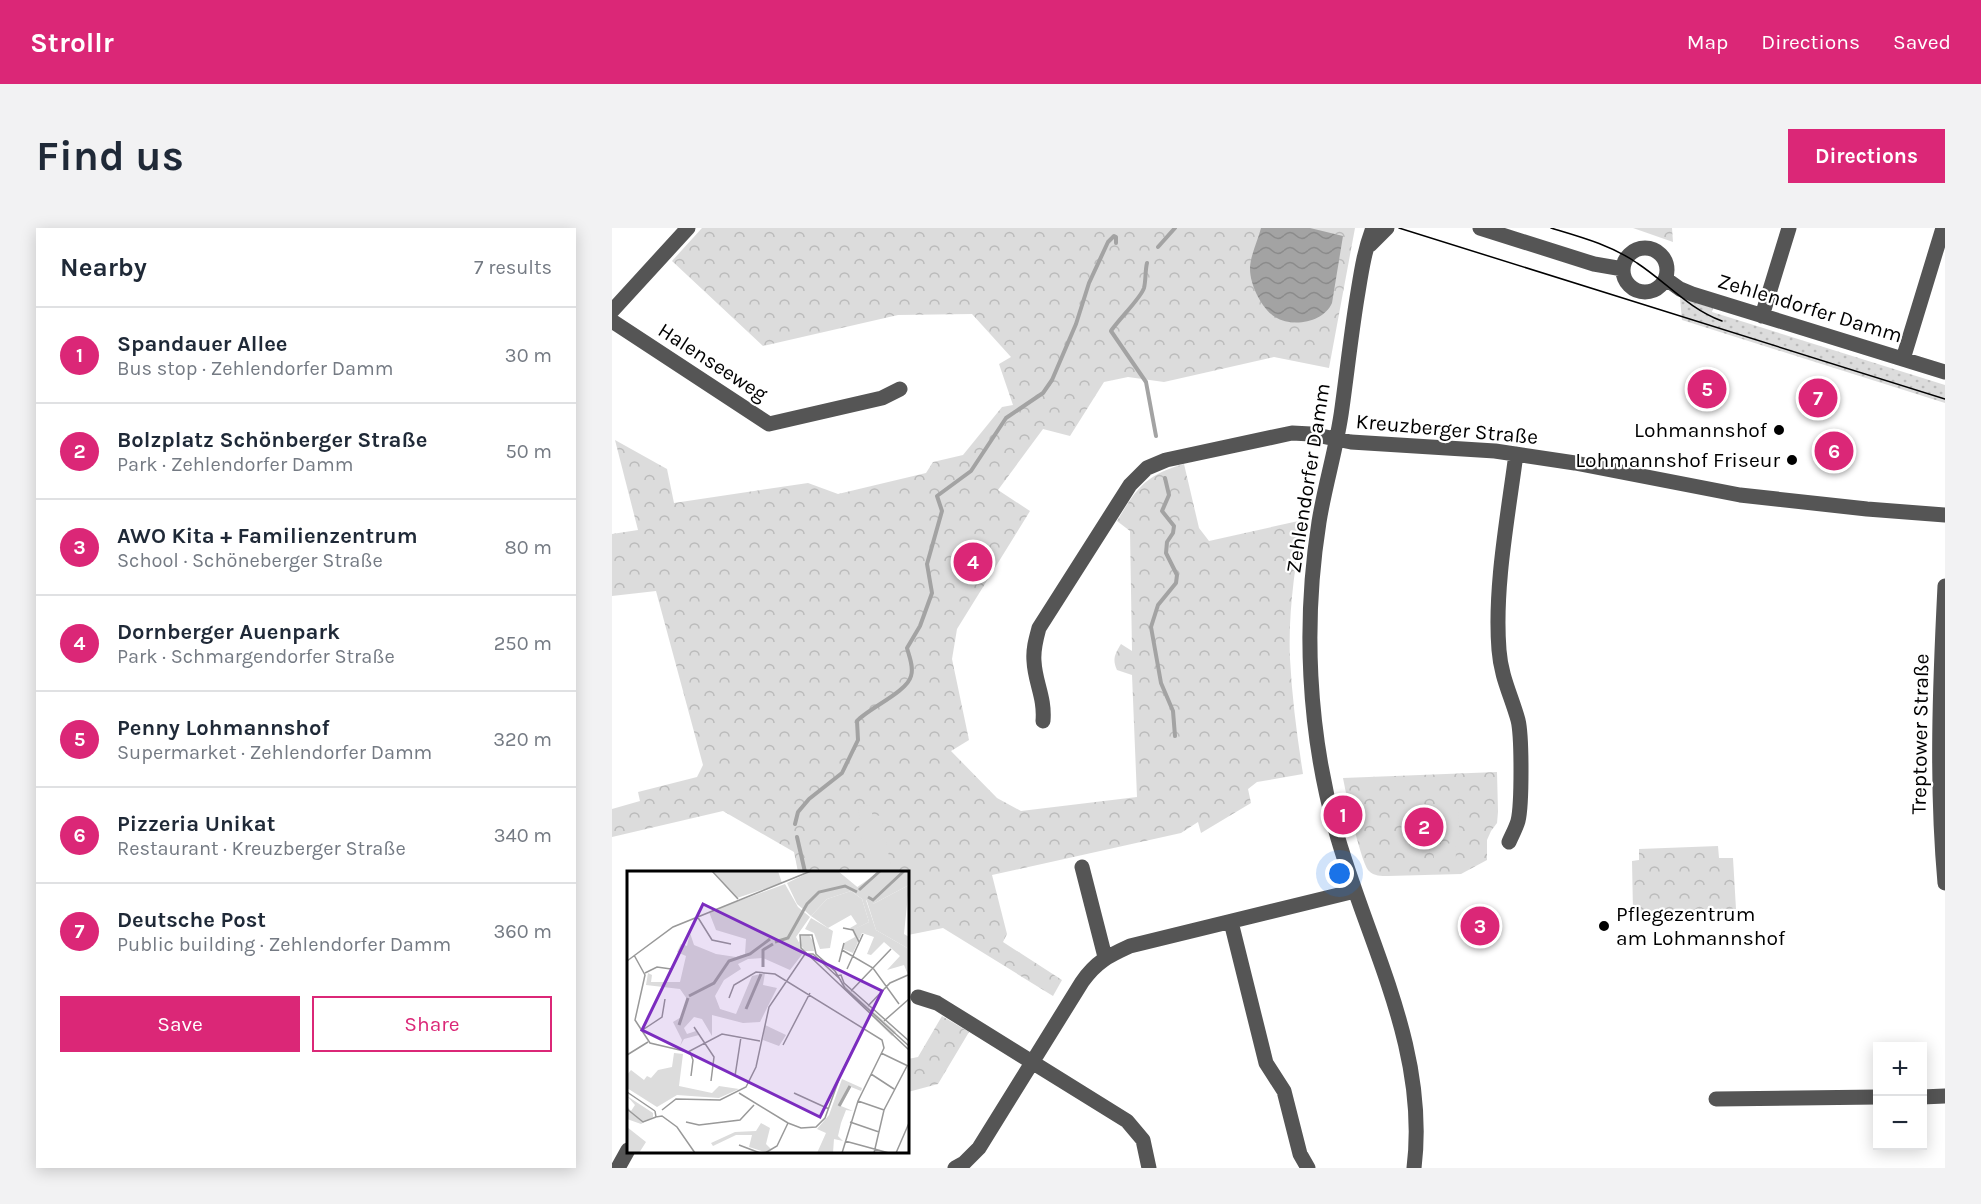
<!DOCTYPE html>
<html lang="en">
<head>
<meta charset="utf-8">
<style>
	body { margin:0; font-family:Karla,sans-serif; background:#f2f2f3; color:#1f2937 }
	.controls { position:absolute; right:18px; bottom:18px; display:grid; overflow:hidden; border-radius:0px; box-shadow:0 3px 15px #0003 }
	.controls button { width:54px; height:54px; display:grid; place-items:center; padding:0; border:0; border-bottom:2px solid #e0e1e3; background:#fff; color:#1f2937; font:30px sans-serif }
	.you { position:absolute; left:728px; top:646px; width:21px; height:21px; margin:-15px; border:4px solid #fff; border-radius:50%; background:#1a73e8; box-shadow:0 0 0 9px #1a73e833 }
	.badge { display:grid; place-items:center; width:39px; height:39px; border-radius:50%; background:#db2777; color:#fff; font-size:20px; font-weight:700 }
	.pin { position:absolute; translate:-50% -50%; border:3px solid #fff; box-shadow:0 2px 6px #0006 }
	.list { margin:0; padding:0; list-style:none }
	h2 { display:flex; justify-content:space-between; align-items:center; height:78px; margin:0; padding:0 24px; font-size:26px }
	h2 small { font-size:20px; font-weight:400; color:#747a83 }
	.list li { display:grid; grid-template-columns:39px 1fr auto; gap:18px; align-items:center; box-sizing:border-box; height:96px; padding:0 24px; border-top:2px solid #e0e1e3 }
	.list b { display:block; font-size:22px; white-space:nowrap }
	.list p { margin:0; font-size:20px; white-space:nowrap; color:#747a83 }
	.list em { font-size:20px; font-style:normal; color:#747a83 }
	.actions { display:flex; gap:12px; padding:18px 24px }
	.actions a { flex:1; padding:14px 0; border:2px solid #db2777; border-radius:0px; text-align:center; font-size:21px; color:#db2777 }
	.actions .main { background:#db2777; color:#fff }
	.map { position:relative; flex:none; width:1333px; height:940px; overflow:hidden; border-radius:0px }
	header { display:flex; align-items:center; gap:36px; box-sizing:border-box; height:84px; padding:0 30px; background:#db2777; color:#fff }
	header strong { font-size:28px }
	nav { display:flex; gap:33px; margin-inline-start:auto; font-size:21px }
	.intro { display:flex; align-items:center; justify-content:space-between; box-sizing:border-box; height:144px; padding:0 36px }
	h1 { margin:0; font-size:42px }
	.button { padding:15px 27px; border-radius:0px; background:#db2777; color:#fff; font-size:21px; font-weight:700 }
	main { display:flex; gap:36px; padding:0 36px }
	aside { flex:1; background:#fff; border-radius:0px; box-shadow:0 3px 15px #0003 }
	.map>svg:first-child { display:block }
</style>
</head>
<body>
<header>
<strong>Strollr</strong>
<nav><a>Map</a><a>Directions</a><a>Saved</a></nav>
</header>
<div class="intro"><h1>Find us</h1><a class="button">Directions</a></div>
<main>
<aside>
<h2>Nearby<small>7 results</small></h2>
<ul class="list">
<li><span class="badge">1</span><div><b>Spandauer Allee</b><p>Bus stop · Zehlendorfer Damm</p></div><em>30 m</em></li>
<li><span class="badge">2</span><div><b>Bolzplatz Schönberger Straße</b><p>Park · Zehlendorfer Damm</p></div><em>50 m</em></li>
<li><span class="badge">3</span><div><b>AWO Kita + Familienzentrum</b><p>School · Schöneberger Straße</p></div><em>80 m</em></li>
<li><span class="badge">4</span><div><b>Dornberger Auenpark</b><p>Park · Schmargendorfer Straße</p></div><em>250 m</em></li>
<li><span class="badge">5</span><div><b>Penny Lohmannshof</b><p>Supermarket · Zehlendorfer Damm</p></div><em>320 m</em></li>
<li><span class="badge">6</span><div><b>Pizzeria Unikat</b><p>Restaurant · Kreuzberger Straße</p></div><em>340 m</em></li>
<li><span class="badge">7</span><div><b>Deutsche Post</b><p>Public building · Zehlendorfer Damm</p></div><em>360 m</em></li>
</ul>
<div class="actions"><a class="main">Save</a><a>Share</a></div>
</aside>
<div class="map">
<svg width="1333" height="940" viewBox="0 0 1333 940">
	<defs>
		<pattern id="grass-dots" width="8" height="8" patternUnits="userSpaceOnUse" patternTransform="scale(1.5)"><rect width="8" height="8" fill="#dcdcdc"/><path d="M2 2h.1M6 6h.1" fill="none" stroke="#bbb" stroke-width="1.8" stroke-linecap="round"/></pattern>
		<pattern id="forest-crowns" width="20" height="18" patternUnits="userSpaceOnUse" patternTransform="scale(1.5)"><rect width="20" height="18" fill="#dcdcdc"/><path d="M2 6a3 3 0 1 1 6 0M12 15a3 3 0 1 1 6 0" fill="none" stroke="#bbb"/></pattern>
		<pattern id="water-waves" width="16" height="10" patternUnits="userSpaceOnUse" patternTransform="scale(1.5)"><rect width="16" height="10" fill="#a3a3a3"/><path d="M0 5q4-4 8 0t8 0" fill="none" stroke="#8b8b8b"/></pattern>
	</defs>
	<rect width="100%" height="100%" fill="#fff"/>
	<path fill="url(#grass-dots)" d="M1068,70L1101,80L1100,84L1333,157V175L1070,92Z"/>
	<path fill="url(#forest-crowns)" d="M90,0H743L717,140L662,129L552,154L516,149L492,154L458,208L431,201L386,262L418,283L345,401L340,431L357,512L339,523L385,570L409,583L525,569L520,447L505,442C500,431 503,426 509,416L520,423L518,303L505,293C525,260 533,247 572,236L587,300L597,313L691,292C683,338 676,385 678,431C680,470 685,508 691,546L645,554L636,561L639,575L589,605L586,594L569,605L380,647L395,706L391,714L450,752L441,768L331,700L296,707V644H186L182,624L111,583L0,609V581L28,573L26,564L85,549L91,537L44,363L0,368V306L26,302L3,212L55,241L62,275L196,255L226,266L314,245L321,234L351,227L390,179L401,177L387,136L399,129L360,86L286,87L151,118L60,33Z
		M1021,0H1060L1061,14Z
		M885,544L886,584L885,595L879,603L875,612V632L849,646L776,648C769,648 762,648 757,643C749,635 734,566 731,550Z
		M1106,618L1107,630H1121L1124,681L1021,684L1020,633L1027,632V621Z
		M330,788L357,804L326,856L296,864V831L306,829Z"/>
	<path fill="#dcdcdc" d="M258,577L261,589L269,587L280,644H256L246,592L248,591L246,579Z
		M846,583L848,610L793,614L791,587Z
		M843,615L844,631L822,633L821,617Z"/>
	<path fill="url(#water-waves)" d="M649,0H698L731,8L720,75C712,94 681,100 663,89C650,81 638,57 638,41C638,28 646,12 649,0Z"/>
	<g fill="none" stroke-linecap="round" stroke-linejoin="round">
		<path stroke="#a3a3a3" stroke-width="4" d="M546,19L563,0
			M535,35C533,43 534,52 532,60C529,70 506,92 499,103L534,154L544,208
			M553,250L557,267L550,283L562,298L561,305L555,314L554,325L565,347L564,355L546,377L539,399L549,455L561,483L563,508
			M183,596L186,584L197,571L230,545L246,512L245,493C257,480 295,464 299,448C302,439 297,428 295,420L308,398L320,365L315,336L330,283L325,268L359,243L394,190L431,165L440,152L464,96L477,55L496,14L502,8L504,9V15
			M185,609L193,644"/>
		<path stroke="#555" stroke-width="15" d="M761,0C752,23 749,46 745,70C739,107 735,144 730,180C725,219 713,256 707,294C691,395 696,502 723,600C754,713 817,819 802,940
			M868,0L982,36L1011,41
			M758,17L775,0
			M1011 42a22 22 0 1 1 44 0a22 22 0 1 1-44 0Z
			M1054,51L1068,61L1080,66L1333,144
			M0,83L76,0
			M1150,88L1177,0
			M0,93L157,196L270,170L288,161
			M1291,131L1331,0
			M1333,358C1328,457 1324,556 1333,655
			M431,493C433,469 423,455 422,433C421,421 424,411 427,400L518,257L535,240L554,232L680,205L699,206L739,214L883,223L963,235L1128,267L1255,281L1333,287
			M897,614C900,607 904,600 906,593C910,577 910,508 906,492C899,467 889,449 887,422C882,360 896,288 904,226
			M470,639L493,729
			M619,694L654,835L672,863L688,926L696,940
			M306,769L325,775L515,893L531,912L537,940
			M1310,869L1333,868
			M1104,871L1266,869
			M6,940L16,922
			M343,940L352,935L367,920L470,754C484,734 496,728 518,718L743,663"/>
		<path stroke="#000" stroke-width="1.5" d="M787,0L1333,171
			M939,0C969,9 999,17 1025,35C1054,54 1077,81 1110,93"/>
	</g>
	<g fill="#000" stroke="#fff" stroke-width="2">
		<circle cx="1167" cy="202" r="6"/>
		<circle cx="1180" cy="232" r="6"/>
		<circle cx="992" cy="698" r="6"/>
	</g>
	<g text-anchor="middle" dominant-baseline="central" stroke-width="4.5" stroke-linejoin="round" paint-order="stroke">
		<g font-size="21" fill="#000" stroke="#fff">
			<text transform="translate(1198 80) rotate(17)">Zehlendorfer Damm</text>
			<text transform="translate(101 134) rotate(33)">Halenseeweg</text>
			<text transform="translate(835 201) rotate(5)">Kreuzberger Straße</text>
			<text transform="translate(696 250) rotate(-81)">Zehlendorfer Damm</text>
			<text transform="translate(1308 506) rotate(-89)">Treptower Straße</text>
		</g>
		<g font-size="21" fill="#000" stroke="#fff" text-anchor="end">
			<text x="1155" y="202">Lohmannshof</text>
			<text x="1168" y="232">Lohmannshof Friseur</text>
			<text x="1004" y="686" text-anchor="start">Pflegezentrum<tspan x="1004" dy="24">am Lohmannshof</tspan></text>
		</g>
	</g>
	<g transform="translate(15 643)">
		<rect width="282" height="282" fill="#fff"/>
		<path d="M253,0H277L245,29L246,33L282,14L277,63L282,66V78L249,59L238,24L229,17ZM224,20L235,28L242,51L226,59L223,57L230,53L224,44L201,57L184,45L200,28ZM182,64L186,70L187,80H178L172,72L174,65ZM215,112L269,161L265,165L214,115Z" fill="#dcdcdc"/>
		<path d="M86,0H151L155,12L110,27ZM185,0H211L246,29L277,0H282V14L246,33L239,29L249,59L282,78V106L277,94L260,99L273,85L257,71L244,84L240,83L247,66L235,62L226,82L216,78L217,72L228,66L225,59L242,51L235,28L224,20L200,28L184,45L170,33L160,12ZM158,13L171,36L183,46L169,66L177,81L163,99L136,87L121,88L111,93L114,98L97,109L88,125L93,138L109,143L125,105L138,102L136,114L150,117L133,151L116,152L85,144V165L75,148L67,146L57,157L60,163L69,160L72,164L57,168L53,175L55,169L46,151L56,145L60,128L53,118L19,114L21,102L25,104L24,111H53L59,85L50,81L54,73L60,75L63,62L67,74L89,83L109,86L118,83L119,68L89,59L82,41ZM184,47L206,60L203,77L193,78L187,62L178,58ZM138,154L159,164L152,175L136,169ZM47,182L56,183L52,215L85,222L92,215L112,218L92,227L50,224L30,236L0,217V204L4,199L17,209L20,205L24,207L31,199L45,196ZM215,208L235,217L234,220L224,216L214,235L226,240L219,239L214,252L211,265L216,270L207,268L206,282H190L199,262L190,258L202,244ZM0,225L26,242V246L14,253L0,248V235L4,240L8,234ZM134,252L143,257L139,273L144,278L138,281L122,276L125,264H109L86,275L84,272L108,261L129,260ZM0,256L19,271L12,282H0Z" fill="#dcdcdc"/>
		<path fill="none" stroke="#a3a3a3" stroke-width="3" d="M232,19L253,0M241,26L246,29L277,0M148,71L161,67L180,33L192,21L218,15L230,21M136,96V79L146,73M62,125L87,112L102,90L123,83L143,68M119,138L134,103M52,154L61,127M212,235L223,215"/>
		<path fill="none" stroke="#999" stroke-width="1.5" d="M85,0L111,28M70,45L85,69L104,73M216,57L226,59L232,71M215,79L246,97L272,133M7,84L18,104L8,149L23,172L61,181L95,163L133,170M0,90L46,56L184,0M212,91L217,72M220,98L236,63M18,102L30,96L44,98M209,105L214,104L217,112L282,170M224,120L264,78M102,127L107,114L129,101L148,103L255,169L257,177L231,230L215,282M241,135L263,112L281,104M257,150L282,128M67,156L87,186L84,210M14,160L35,146L38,128M156,174L183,122M282,175L218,117L208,100L189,83L185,64H173L174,77L282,179M63,181L66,189L64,205M254,182L281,195M0,184L21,171M244,203L267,218M108,205L114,166M0,221L28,240M112,222L161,252L174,257L189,256L198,247L215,200L236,159M167,222L202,238M231,230L257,239M0,238L16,251L29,246M35,239L49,228L93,229L119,216L129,196L142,136L178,83H186L214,109M28,240L29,246L35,245L50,256L68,282M59,251L72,254L113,249L127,234M223,251L252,261M218,270L262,282M112,274L133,282M138,282L150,275L161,252M247,282L257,239L280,195M269,282L282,252"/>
		<path fill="#7b2cbf" fill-opacity="0.15" stroke="#7b2cbf" stroke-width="3" d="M76,33L255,120L193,246L15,159Z"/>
		<rect width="282" height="282" fill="none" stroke="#000" stroke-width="3"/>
	</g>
</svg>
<div class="controls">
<button>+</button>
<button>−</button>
</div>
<div class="you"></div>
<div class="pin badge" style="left:731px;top:587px">1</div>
<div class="pin badge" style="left:812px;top:599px">2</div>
<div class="pin badge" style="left:868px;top:698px">3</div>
<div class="pin badge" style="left:361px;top:334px">4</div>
<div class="pin badge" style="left:1095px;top:161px">5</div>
<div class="pin badge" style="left:1222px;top:223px">6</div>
<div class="pin badge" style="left:1206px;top:170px">7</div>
</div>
</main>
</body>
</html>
